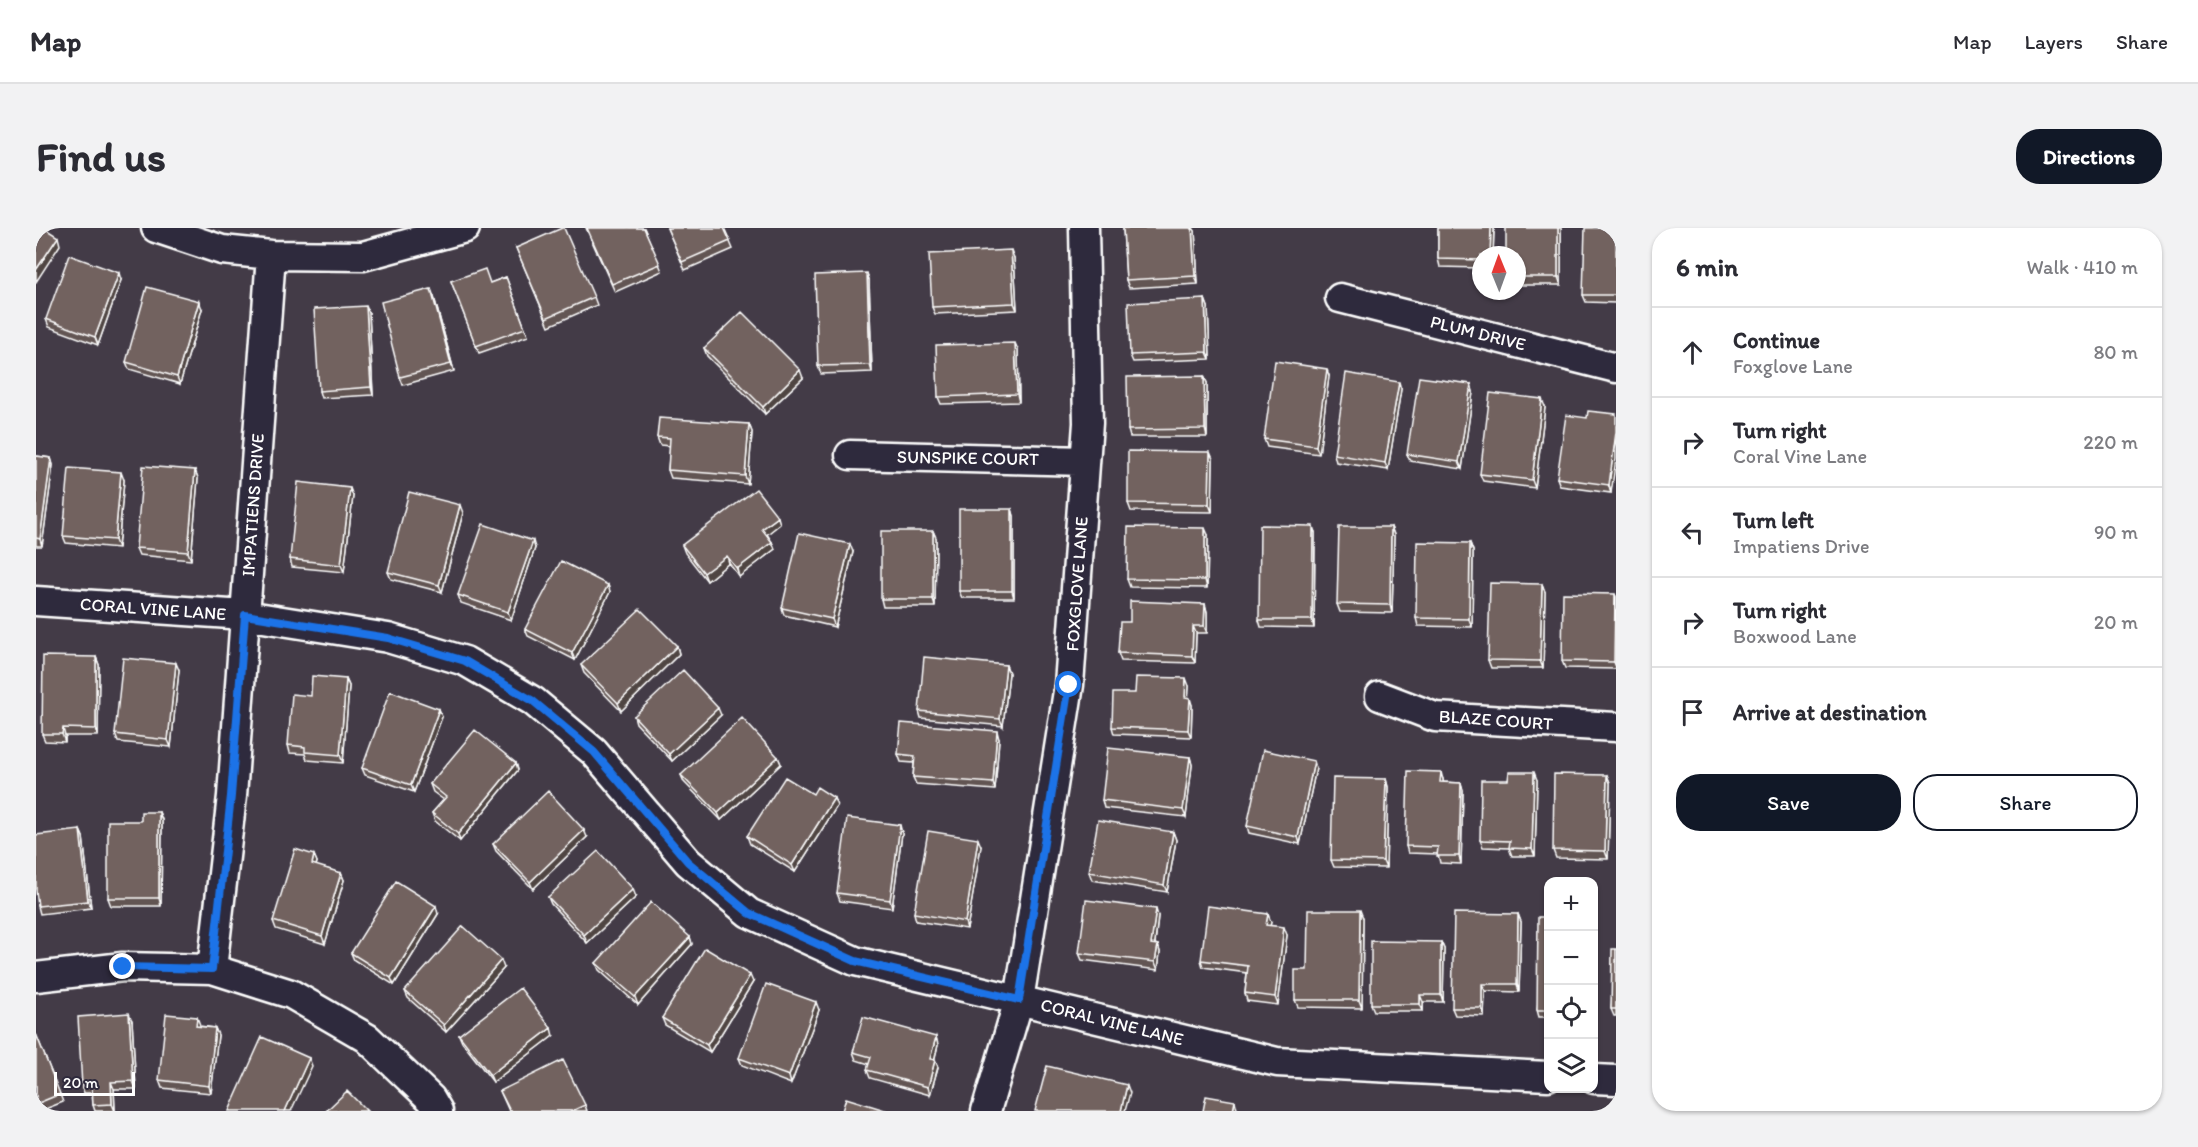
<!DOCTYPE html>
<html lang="en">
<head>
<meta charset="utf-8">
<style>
	body { margin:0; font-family:Itim,sans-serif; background:#f2f2f3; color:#2b2b33 }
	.controls { position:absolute; right:18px; bottom:18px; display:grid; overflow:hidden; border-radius:12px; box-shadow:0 2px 4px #0004 }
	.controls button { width:54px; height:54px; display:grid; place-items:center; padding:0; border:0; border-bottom:2px solid #e1e1e2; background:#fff; color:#2b2b33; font:30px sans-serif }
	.compass { position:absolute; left:1436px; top:18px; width:54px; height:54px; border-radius:50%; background:#fff; box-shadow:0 2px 4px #0004; rotate:359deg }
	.scale { position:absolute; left:18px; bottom:15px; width:81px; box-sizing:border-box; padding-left:6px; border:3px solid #fff; border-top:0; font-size:16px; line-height:21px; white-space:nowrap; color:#fff; -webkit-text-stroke:4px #2f2a3d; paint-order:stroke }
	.stop { position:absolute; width:18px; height:18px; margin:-14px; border:4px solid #1a73e8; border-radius:50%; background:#fff }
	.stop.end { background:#1a73e8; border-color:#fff; box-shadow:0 2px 6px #0008 }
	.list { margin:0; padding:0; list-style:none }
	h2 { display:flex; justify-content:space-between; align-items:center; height:78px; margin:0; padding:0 24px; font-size:26px }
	h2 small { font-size:20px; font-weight:400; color:#7c7c81 }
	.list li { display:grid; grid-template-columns:39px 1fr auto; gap:18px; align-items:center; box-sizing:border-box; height:90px; padding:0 24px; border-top:2px solid #e1e1e2 }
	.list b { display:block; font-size:22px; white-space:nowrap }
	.list p { margin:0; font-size:20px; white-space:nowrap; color:#7c7c81 }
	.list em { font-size:20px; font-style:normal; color:#7c7c81 }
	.actions { display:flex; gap:12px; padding:18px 24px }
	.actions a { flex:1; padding:14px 0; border:2px solid #111827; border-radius:24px; text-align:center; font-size:21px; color:#111827 }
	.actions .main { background:#111827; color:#fff }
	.icon { flex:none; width:33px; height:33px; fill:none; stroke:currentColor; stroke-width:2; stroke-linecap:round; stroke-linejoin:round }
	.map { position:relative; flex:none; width:1580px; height:883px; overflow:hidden; border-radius:24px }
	header { display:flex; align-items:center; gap:36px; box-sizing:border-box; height:84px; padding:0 30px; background:#fff; border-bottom:2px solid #e1e1e2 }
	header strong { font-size:28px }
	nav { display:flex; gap:33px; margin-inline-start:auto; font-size:21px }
	.intro { display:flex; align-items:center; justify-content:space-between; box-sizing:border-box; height:144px; padding:0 36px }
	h1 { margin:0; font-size:42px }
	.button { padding:15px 27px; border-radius:24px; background:#111827; color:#fff; font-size:21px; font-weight:700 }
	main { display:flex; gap:36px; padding:0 36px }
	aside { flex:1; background:#fff; border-radius:24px; box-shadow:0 2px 4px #0004 }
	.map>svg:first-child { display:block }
</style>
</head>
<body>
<header>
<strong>Map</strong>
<nav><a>Map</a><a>Layers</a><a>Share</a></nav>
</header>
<div class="intro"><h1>Find us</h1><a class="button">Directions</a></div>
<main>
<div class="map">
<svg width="1580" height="883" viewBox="0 0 1580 883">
	<rect width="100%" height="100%" fill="#433b47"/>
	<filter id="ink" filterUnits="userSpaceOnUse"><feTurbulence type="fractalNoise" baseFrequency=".0167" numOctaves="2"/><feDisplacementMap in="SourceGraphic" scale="12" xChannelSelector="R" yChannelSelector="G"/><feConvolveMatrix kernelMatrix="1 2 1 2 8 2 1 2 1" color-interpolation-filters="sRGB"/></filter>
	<g filter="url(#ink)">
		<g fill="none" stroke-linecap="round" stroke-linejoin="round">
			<g stroke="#fff" stroke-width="33">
				<path id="street" d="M120,0L186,22L235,27L327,28L429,0
					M1304,70L1580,140
					M814,227L1049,233
					M0,373L209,387L352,410L429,433L497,473L558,524L652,634L713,685L819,733L1241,834L1512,848
					M1344,468L1399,489L1580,499
					M176,741L196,568L235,27
					M0,749L87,739L176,741L255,766L331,810L395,871L402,883
					M1558,851L1580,852
					M950,883L983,772L1033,457L1052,195L1048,0"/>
			</g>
			<use href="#street" stroke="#2f2a3d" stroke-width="28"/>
		</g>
		<path fill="#625452" stroke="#fff" stroke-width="1.5" d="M550,0H608L626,43L579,64Z
			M631,0H688L697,21L649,42Z
			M1087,0H1157L1159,3L1162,56L1093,60L1090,52Z
			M1402,0H1458L1457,27H1445V40L1404,39L1402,31Z
			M1470,0H1525V57H1481V27Z
			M1580,0V75L1550,74L1547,67Z
			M480,20L558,69L561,77L513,98Z
			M978,30L981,82L899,86L896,79Z
			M470,49L492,108L443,125L415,53L454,55Z
			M85,52L62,117L13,99L10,91Z
			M833,52L836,144L785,146L782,138Z
			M398,69L418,143L367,157L364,149Z
			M1169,71L1172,79L1174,131L1097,134L1094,127Z
			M166,81L144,156L93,141L90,134Z
			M333,85L337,167L285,170L283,163Z
			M668,120L767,150L729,186L671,128Z
			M982,122L983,174L905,176L902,169Z
			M1168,148L1171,155V209H1094L1092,202Z
			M1293,148L1283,226L1231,219L1228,211Z
			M1435,156L1437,164L1426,241L1374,233L1371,226Z
			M1365,161L1352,242L1300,234L1298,226Z
			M1509,179L1499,260L1447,253L1444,246Z
			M1551,190L1575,265L1524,258L1521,250Z
			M713,196L716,204L712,256L635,250L632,242L634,218L624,217L621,209Z
			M0,228L15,230L17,237L6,318H0Z
			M1177,231L1176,284L1095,283L1092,275Z
			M159,242L162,250L155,332L103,327L100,320Z
			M88,252L82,320L30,315L27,308Z
			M317,268L308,344L256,339L254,331Z
			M976,281L978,288V370H926L923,363Z
			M427,285L406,364L355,351L352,344Z
			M744,296L731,306L736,314L739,321L703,349L693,335L671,353L649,325L646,317Z
			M1355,299L1358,307L1356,385L1304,384L1301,376Z
			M897,303L900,310L899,379H847L845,371Z
			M1279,305L1278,400L1225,399L1223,392Z
			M1172,307L1171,360L1094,359L1091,351Z
			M1434,315L1437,323L1436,399L1382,398L1380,390Z
			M499,320L475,392L425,375L422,367Z
			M817,324L799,399L748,387L746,380Z
			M1506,356L1509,364L1507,440H1455L1452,432Z
			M572,357L574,364L539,432L492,408L489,401Z
			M1580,369V441L1529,440L1526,433Z
			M1169,376L1171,384V405H1160L1159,435L1085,433L1082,425L1094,394Z
			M641,418L643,426L585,483L548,445L545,437Z
			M60,429L63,437L62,508H29V514L9,513L6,506Z
			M970,437L973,445L967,498L885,490L883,483Z
			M143,442L135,519L82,514L79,506Z
			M310,451L313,458L307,535L271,532L269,526L254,525L252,517Z
			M1153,458L1152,470L1156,477L1155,509L1078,506L1076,499L1099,465Z
			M403,481L406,489L378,564L329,547L326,540Z
			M685,487L636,533L600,495L598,488Z
			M963,511L959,562L880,556L877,549L878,535L865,534L862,526Z
			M742,529L745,536L685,592L648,554L645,547Z
			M1154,529L1156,537L1150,589L1068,580L1066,572Z
			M480,535L482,542L424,613L399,593L396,585L408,572L397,564L394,556Z
			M1280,540L1264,616L1213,605L1211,598Z
			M1571,547L1574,555L1572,631L1520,630L1517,622Z
			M1350,551L1352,559L1350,640L1298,639L1295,632Z
			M1407,552V554L1425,555L1427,562L1425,636L1404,635L1402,626L1372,625L1370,618Z
			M1472,552H1501L1499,628H1476L1473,620L1447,619L1444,612Z
			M801,578L759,644L714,616L711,608Z
			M123,584L126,592L125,678H75L72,670L105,593Z
			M44,602L47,609L55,680L4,686L2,678Z
			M1137,604L1140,612L1131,664L1056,652L1053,644Z
			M866,605L856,680L804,673L801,665Z
			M551,609L497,661L460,623L457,616Z
			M945,618L931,701L880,693L878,685Z
			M278,627L281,634L280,638L305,645L308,652L289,716L240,701L237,693Z
			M512,669H600L551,715L515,676Z
			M402,686L358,757L318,732L315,725Z
			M1482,686L1485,694L1483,764L1449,763L1448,788L1419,787L1416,780Z
			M1122,688L1119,716L1122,717L1124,724L1122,742L1046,732L1043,725Z
			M1512,689V789H1503L1501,782Z
			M1327,690L1326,780L1262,779L1259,772Z
			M1235,694L1234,697L1251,707L1242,777L1211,773L1209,765L1211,745L1167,739L1165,732Z
			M654,709L656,716L602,777L563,742L560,735Z
			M1405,714L1408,721L1407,774H1387V783H1338L1335,776Z
			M1580,721V788H1578L1575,781Z
			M468,740L410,804L372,770L369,763Z
			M717,754L674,824L629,797L626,790Z
			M783,782L755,856L706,837L703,830Z
			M96,793L100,861H78L79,883H59L57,877L56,865H48L46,858Z
			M164,797L163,798L179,800L182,807L175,865L126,860L123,852Z
			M0,806L27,874L4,883H0Z
			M423,807L517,808L457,854L426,814Z
			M900,809L902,817L898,832L902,839L894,867L834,850L831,842L833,836L820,832L817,824Z
			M464,863L549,877L551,883H473Z"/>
		<path fill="#504542" stroke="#fff" stroke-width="1.5" d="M1156,0H1157L1159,3L1162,56L1159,48Z
			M1455,0H1458L1457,27H1454Z
			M1522,0H1525V57L1522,49Z
			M22,9L24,17L0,54V42Z
			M975,22L978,30L981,82L978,75Z
			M83,45L85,52L62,117L59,109Z
			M831,45L833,52L836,144L834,137Z
			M395,61L398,69L418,143L415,136Z
			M1169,71L1172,79L1174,131L1171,124Z
			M163,73L166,81L144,156L141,149Z
			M330,78L333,85L337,167L335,159Z
			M979,115L982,122L983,174L981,166Z
			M1291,141L1293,148L1283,226L1280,218Z
			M764,142L767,150L729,186L727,179Z
			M1168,148L1171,155V209L1169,201Z
			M1363,154L1365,161L1352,242L1349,235Z
			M1435,156L1437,164L1426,241L1423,234Z
			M1506,171L1509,179L1499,260L1496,252Z
			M713,196L716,204L712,256L709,248Z
			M1580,204V231L1575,265L1573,257Z
			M1174,224L1177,231L1176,284L1173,276Z
			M15,230L17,237L6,318L4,311Z
			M159,242L162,250L155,332L152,324Z
			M85,244L88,252L82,320L79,312Z
			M314,260L317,268L308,344L305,337Z
			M424,277L427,285L406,364L403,357Z
			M976,281L978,288V370L976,363Z
			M742,289L744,296L729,308L726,301Z
			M1277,298L1279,305L1278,400L1276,392Z
			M1355,299L1358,307L1356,385L1354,377Z
			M1169,300L1172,307L1171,360L1169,352Z
			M897,303L900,310L899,379L897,371Z
			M497,313L499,320L475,392L472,384Z
			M736,314L739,321L703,349L701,341Z
			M1434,315L1437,323L1436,399L1433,391Z
			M814,316L817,324L799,399L796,391Z
			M691,328L693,335L671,353L668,345Z
			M1506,356L1509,364L1507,440L1504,433Z
			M572,357L574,364L539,432L536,425Z
			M1579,366L1580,369V439L1578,434Z
			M1169,376L1171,384V405L1168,398Z
			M1157,398L1160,405L1159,435L1156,428Z
			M641,418L643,426L585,483L582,475Z
			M60,429L63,437L62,508L60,501Z
			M140,435L143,442L135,519L132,512Z
			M970,437L973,445L967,498L964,491Z
			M1150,450L1153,458L1152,477L1149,469Z
			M310,451L313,458L307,535L304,527Z
			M1154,470L1156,477L1155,509L1152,502Z
			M682,480L685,487L636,533L633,526Z
			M403,481L406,489L378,564L375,557Z
			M27,500L29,508V514L26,506Z
			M961,503L963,511L959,562L957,555Z
			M742,529L745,536L685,592L682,585Z
			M1154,529L1156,537L1150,589L1147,582Z
			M1278,533L1280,540L1264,616L1262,609Z
			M480,535L482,542L424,613L422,606Z
			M1405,544L1407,552V562L1404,554Z
			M1498,544L1501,552L1499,628L1496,621Z
			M1571,547L1574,555L1572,631L1569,623Z
			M1350,551L1352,559L1350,640L1347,633Z
			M1425,555L1427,562L1425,636L1423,628Z
			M798,570L801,578L759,644L756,637Z
			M123,584L126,592L125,678L123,670Z
			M864,597L866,605L856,680L854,672Z
			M44,602L47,609L55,680L52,673Z
			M548,602L551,609L497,661L494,654Z
			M1137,604L1140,612L1131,664L1128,657Z
			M942,611L945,618L931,701L929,694Z
			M278,627L281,634L278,644L276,636Z
			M305,645L308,652L289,716L286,708Z
			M597,661L600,669L551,715L548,707Z
			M400,678L402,686L358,757L355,750Z
			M1120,681L1122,688L1118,723L1115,716Z
			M1324,682L1327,690L1326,780L1323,772Z
			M1232,686L1235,694L1233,704L1230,697Z
			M1482,686L1485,694L1483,764L1481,756Z
			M1557,695L1558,697L1557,744Z
			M1248,699L1251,707L1242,777L1239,769Z
			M654,709L656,716L602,777L599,769Z
			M1405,714L1408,721L1407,774L1405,767Z
			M1122,717L1124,724L1122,742L1119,734Z
			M465,732L468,740L410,804L408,797Z
			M714,747L717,754L674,824L671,817Z
			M1446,756L1449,763L1448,788L1446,780Z
			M1384,767L1387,774V783L1384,776Z
			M780,774L783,782L755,856L753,848Z
			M93,785L96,793L100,861L97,853Z
			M161,789L164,797L163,806L160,798Z
			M179,800L182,807L175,865L173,858Z
			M515,800L517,808L457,854L454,847Z
			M900,809L902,817L897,838L894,831Z
			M273,830L276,838L255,883H249Z
			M899,832L902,839L894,867L892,859Z
			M75,854L78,861L79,883L76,876Z
			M1091,857L1094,865L1089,883H1085Z
			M1199,873L1201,881V883H1197Z"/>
		<path fill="#72625f" stroke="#fff" stroke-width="1.5" d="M0,0H8L22,9L0,42Z
			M526,0H528L558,69L510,90L480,20Z
			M551,0H608L624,36L576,56Z
			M631,0H688L694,13L646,34Z
			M1087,0H1156L1159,48L1090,52Z
			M1402,0H1455L1454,27H1445V32L1402,31Z
			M1470,0H1522V49H1481V27H1470Z
			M1549,0H1580V67H1547Z
			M975,22L978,75L896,79L893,26Z
			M33,27L83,45L59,109L10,91Z
			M449,41L454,55L470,49L489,100L440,118L415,53Z
			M831,45L834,137L782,138L779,47Z
			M111,59L163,73L141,149L90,134Z
			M395,61L415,136L364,149L345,74Z
			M1169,71L1171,124L1094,127L1092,75Z
			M330,78L335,159L283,163L278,81Z
			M706,84L764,142L727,179L668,120Z
			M979,115L981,166L902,169L900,117Z
			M1239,133L1291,141L1280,218L1228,211Z
			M1310,145L1363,154L1349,235L1298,226Z
			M1168,148L1169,201L1092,202L1091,149Z
			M1383,149L1435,156L1423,234L1371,226Z
			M1454,165L1506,171L1496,252L1444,246Z
			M1552,183L1580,186V204L1573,257L1521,250L1530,187L1551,190Z
			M623,190L713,196L709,248L632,242L634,210L621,209Z
			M1092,223L1174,224L1173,276L1092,275Z
			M0,228L15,230L4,311L0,310Z
			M107,238L159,242L152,324L100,320Z
			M33,240L85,244L79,312L27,308Z
			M262,254L314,260L305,337L254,331Z
			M720,261L742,289L726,301L736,314L701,341L691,328L668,345L646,317Z
			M373,264L424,277L403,357L352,344Z
			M923,281H976V363H923Z
			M447,296L497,313L472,384L422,367Z
			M1224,297L1277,298L1276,392H1223Z
			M1092,299L1169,300V352L1091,351Z
			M1303,299H1355L1354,377L1301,376Z
			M845,303H897V371H845Z
			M763,305L814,316L796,391L746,380Z
			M1381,314L1434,315L1433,391L1380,390Z
			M525,333L572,357L536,425L489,401Z
			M1454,355L1506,356L1504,433L1452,432Z
			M1527,365L1579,366L1578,434L1526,433Z
			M1094,373L1169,376L1168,398H1157L1156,428L1082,425L1084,394H1094Z
			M604,381L641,418L582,475L545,437Z
			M7,428L60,429V501L27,500L26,506H6Z
			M888,429L970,437L964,491L883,483Z
			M87,430L140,435L132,512L79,506Z
			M647,442L682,480L633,526L598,488Z
			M276,448L310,451L304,527L269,524V519L252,517L256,466L275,468Z
			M1100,449L1150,450L1149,469L1154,470L1152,502L1076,499L1077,465H1099Z
			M354,463L403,481L375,557L326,540Z
			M706,490L742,529L682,585L645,547Z
			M865,495L961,503L957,555L877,549L879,528L862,526Z
			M439,502L480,535L422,606L396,585L410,569L394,556Z
			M1072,520L1154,529L1147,582L1066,572Z
			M1227,522L1278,533L1262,609L1211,598Z
			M1372,543L1405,544L1404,554L1425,555L1423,628H1401L1402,619L1370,618Z
			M1473,544H1498L1496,621L1473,620L1474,613L1444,612L1445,552H1472Z
			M1518,546L1571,547L1569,623L1517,622Z
			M749,549L777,566L781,559L798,570L756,637L711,608Z
			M1297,550L1350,551L1347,633L1295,632Z
			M512,563L548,602L494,654L457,616Z
			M105,584H123V670H72V593H105Z
			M811,590L864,597L854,672L801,665Z
			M1062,592L1137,604L1128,657L1053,644Z
			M44,602L52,673L2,678L0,663V607Z
			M892,603L942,611L929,694L878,685Z
			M259,621L278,627L276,636L305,645L286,708L237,693Z
			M562,623L597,661L548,707L512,669Z
			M360,653L400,678L355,750L315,725Z
			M1050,672L1120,681L1115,716L1122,717L1119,734L1043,725Z
			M615,674L654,709L599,769L560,735Z
			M1172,678L1232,686L1230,697L1248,699L1239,769L1209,765L1212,738L1165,732Z
			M1272,682H1324L1323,772H1259V742H1271Z
			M1418,685L1482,686L1481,756H1446V780H1416Z
			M1502,689H1512V782H1501Z
			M427,698L465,732L408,797L369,763Z
			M1335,713L1405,714V767H1384V776H1335Z
			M669,720L714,747L671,817L626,790Z
			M1576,721H1580V781H1575Z
			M730,756L780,774L753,848L703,830Z
			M484,760L515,800L454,847L423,807Z
			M93,785L97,853L75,854L76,876L57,877L56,857L46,858L42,789Z
			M130,786L161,789L160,798L179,800L173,858L123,852Z
			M827,789L900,809L894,831L899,832L892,859L831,842L835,829L817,824Z
			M0,806L24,866L0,876Z
			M226,809L273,830L249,883H193Z
			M527,832L549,877L536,883H474L464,863Z
			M1011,838L1091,857L1085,883H999Z
			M311,863L331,883H290Z
			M1170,868L1199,873L1197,883H1167Z
			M810,870L852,883H806Z"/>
	</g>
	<g fill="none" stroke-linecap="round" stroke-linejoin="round" filter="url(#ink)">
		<path stroke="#1a73e8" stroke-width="8" d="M87,739L176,741L195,568L209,387L352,410L429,433L497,473L558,524L652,634L713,685L819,733L983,772L1033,457"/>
	</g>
	<g text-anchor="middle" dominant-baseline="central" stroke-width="4.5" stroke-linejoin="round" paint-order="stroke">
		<g font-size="18" fill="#fff" stroke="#2f2a3d">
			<text transform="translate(1442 105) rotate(14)">PLUM DRIVE</text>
			<text transform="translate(932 230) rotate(1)">SUNSPIKE COURT</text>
			<text transform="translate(217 277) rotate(-86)">IMPATIENS DRIVE</text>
			<text transform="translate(1041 356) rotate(-86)">FOXGLOVE LANE</text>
			<text transform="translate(117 381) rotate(4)">CORAL VINE LANE</text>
			<text transform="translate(1460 492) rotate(4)">BLAZE COURT</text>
			<text transform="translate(1076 794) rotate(14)">CORAL VINE LANE</text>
		</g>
	</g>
</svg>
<div class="controls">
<button>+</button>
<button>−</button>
<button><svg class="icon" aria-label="locate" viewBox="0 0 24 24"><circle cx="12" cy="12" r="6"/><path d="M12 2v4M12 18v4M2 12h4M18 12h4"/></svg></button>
<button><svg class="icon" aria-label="layers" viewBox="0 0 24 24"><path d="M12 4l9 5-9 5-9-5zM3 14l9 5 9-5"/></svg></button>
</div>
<svg class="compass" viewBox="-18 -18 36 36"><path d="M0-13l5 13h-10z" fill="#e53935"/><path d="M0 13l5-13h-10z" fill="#7c7c81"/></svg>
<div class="scale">20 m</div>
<div class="stop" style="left:1033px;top:457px"></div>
<div class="stop end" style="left:87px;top:739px"></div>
</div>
<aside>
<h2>6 min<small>Walk · 410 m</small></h2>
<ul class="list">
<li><svg class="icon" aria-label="ahead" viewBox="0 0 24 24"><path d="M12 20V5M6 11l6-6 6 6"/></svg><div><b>Continue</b><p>Foxglove Lane</p></div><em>80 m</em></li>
<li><svg class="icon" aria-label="right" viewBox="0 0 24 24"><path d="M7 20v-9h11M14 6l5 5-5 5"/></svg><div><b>Turn right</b><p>Coral Vine Lane</p></div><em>220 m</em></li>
<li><svg class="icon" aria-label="left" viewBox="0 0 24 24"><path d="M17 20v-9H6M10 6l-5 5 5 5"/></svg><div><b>Turn left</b><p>Impatiens Drive</p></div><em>90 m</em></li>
<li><svg class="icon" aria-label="right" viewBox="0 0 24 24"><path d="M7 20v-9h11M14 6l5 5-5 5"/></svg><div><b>Turn right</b><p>Boxwood Lane</p></div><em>20 m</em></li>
<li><svg class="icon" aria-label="arrive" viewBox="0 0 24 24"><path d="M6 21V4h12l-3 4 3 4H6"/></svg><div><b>Arrive at destination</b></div></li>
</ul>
<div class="actions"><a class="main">Save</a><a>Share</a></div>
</aside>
</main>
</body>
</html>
